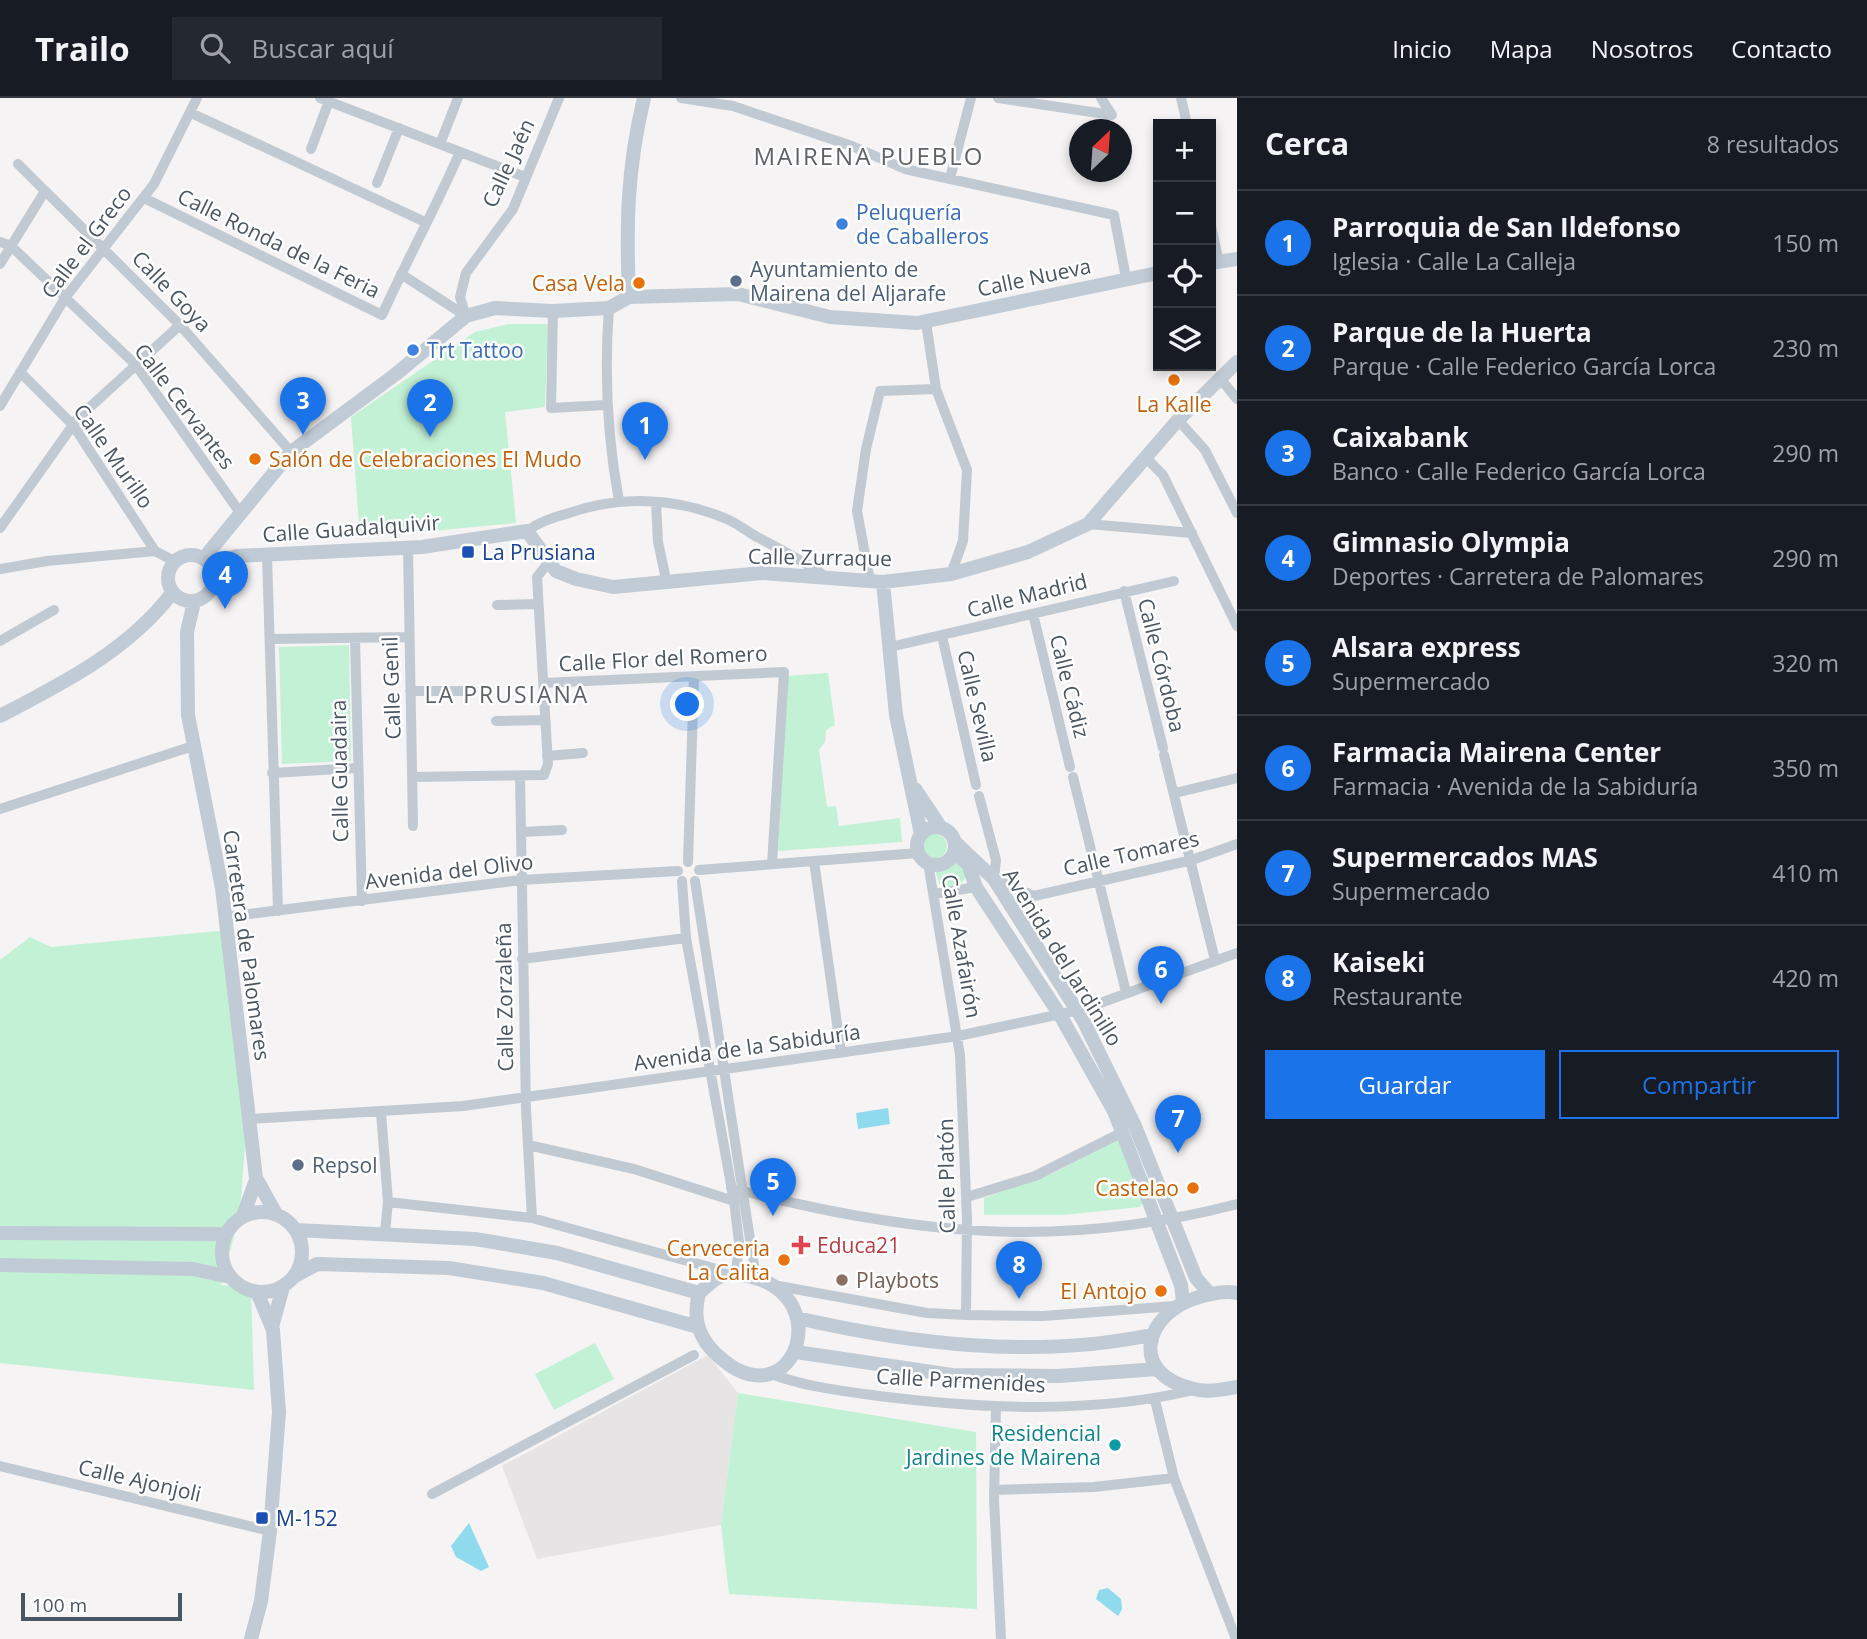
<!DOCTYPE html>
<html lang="es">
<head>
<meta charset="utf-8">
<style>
	body { margin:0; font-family:"Open Sans",sans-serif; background:#242831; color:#f1f3f6 }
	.controls { position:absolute; right:21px; top:21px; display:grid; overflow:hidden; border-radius:0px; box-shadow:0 4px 10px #0003 }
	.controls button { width:63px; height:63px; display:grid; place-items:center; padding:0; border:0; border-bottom:2px solid #363941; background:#171b24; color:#f1f3f6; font:35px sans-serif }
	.compass { position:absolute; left:1069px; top:21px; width:63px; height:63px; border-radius:50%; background:#171b24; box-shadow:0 4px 10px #0003; rotate:25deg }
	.scale { position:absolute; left:21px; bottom:18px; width:161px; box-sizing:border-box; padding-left:7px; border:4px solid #4a5661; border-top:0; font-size:19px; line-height:24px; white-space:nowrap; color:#4a5661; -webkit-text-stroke:5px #fff; paint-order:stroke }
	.you { position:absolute; left:688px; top:607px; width:24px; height:24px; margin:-18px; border:5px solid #fff; border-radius:50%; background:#1a73e8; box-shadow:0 0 0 10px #1a73e833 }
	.badge { display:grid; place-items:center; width:46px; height:46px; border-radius:50%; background:#1a73e8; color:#fff; font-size:23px; font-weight:700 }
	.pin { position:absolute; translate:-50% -58px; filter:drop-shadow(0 2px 4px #0008) }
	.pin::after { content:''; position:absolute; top:37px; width:24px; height:21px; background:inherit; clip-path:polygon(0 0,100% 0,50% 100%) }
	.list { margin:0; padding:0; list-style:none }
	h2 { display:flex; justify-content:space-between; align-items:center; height:91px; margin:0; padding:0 28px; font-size:30px }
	h2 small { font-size:23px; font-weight:400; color:#9ea1a6 }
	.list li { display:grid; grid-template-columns:46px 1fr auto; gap:21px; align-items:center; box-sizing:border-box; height:105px; padding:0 28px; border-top:2px solid #363941 }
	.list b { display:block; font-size:26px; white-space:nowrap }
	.list p { margin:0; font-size:23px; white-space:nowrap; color:#9ea1a6 }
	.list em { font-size:23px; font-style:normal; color:#9ea1a6 }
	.actions { display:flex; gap:14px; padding:21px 28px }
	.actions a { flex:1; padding:16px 0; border:2px solid #1a73e8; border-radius:0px; text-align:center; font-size:24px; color:#1a73e8 }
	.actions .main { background:#1a73e8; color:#fff }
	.icon { flex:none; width:38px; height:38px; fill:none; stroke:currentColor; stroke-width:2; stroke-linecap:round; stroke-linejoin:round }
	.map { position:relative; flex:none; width:1237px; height:1541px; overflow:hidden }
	header { display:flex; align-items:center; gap:42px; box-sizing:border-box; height:98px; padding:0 35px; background:#171b24; border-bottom:2px solid #363941 }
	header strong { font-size:33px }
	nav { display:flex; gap:38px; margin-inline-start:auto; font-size:24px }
	.search { width:490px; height:63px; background:#242831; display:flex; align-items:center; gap:18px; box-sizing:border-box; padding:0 24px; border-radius:0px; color:#9ea1a6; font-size:26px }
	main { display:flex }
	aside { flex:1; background:#171b24 }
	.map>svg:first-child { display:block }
</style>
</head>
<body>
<header>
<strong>Trailo</strong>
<div class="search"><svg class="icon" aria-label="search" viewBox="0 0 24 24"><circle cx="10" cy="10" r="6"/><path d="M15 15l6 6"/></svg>Buscar aquí</div>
<nav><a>Inicio</a><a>Mapa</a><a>Nosotros</a><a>Contacto</a></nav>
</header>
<main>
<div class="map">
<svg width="1237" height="1541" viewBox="0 0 1237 1541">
	<rect width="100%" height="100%" fill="#f5f3f3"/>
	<path fill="#e6e4e5" d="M708,1257L738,1295L721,1427L537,1461L502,1368Z"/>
	<path fill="#c3f1d5" d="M508,226H548L545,309L505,314L516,425L360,440L351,319L475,234Z
		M349,547L351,663L282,666L279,549Z
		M828,575L835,627L826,632L825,644L819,652L827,709L836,708L839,728L900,720L902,744L778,753L787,578Z
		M923 748a12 12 0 1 1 24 0a12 12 0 1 1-24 0Z
		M957,763L963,767L966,779C959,790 953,793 940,787L935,772L951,769Z
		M228,832L248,1008L240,1115L221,1187L251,1190L254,1292L0,1265V862L30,839L51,849Z
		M1118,1041L1142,1106L1140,1109L1064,1117H984V1100L1053,1075Z
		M595,1245L614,1281L554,1312L535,1276Z
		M738,1295L976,1334L977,1511L729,1496L721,1427Z"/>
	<path fill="#90daee" d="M888,1010L890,1026L858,1031L856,1015Z
		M469,1425L489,1469L481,1473L456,1459L451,1448Z
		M1108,1490L1121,1501L1122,1511L1118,1518L1096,1501L1099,1492Z"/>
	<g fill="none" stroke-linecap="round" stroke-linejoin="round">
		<path stroke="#c1cad2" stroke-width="10" d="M320,0L525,79
			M681,0L733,8L852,48L905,71L1114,117L1126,180
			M998,0L1112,17L1101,0
			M1181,0L1187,26
			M191,15L425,124
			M440,46L458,0
			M311,51L329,3
			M18,66L180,227L291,354
			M950,80L971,0
			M377,85L399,30
			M144,100L382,217C407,162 436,109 460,54
			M1211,128L1219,164
			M0,144L11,148L136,267L241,416
			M0,166L45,93
			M401,176L466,218
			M609,210C604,276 607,338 619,403
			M553,213L551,310L606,307
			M466,218L460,199L466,175L513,111L559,0
			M926,224L936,291L967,372L963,443L951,476
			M20,274L73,327L155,453L174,463
			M1219,279L1237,301
			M0,308L65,200L154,86L197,0
			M1178,322L1205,352L1237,415
			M1145,359L1163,377L1237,528
			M656,404L658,444L667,486
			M1088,426L1192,435
			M0,430L78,320L180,227
			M527,433C539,424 552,420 566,416C619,397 677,399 729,422C740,427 750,436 761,441C784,453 805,464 826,479
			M408,450L413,728
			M267,457L278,813
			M0,471L47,463L155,453
			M870,483L857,413L866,351L880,293L936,291
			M1124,493L1163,650
			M497,507L537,506
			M1033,516L1070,669
			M942,538L976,687
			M271,541L408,539
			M355,542L362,803
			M0,543L54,512
			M890,549L1174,483
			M543,585L784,574L772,766
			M410,593H462
			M496,623L545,622
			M1164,657L1215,862
			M547,658L583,655
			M272,675L357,670
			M520,678L526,1011L532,1120
			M413,679L544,677L548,666L537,479L548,465
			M1073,679L1126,894
			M1175,695L1237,680
			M979,698L996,762L994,781L1034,798L1192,762L1237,746
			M0,711L193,648
			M522,734L562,732
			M814,763L841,954
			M688,764L694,579
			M928,765L960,957L967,1121L966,1217
			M699,772L918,755
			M682,783L686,840L734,1103L739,1144L736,1176
			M695,783L756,1180
			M934,796L976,789
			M225,819L521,782L678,773
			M522,861L686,840
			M381,1014L388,1104
			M250,1021L463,1008L958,938L1084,911L1237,855
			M528,1047L634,1071L734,1103
			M731,1090C910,1136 1056,1153 1237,1106
			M967,1099L1035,1078L1123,1034
			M385,1134L388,1104L532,1120L713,1170L725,1176
			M773,1187L927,1215L966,1217L1043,1218L1175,1208
			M769,1275C804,1289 843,1293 879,1298C983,1311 1093,1316 1194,1292
			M1155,1302L1174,1380L1236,1541
			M996,1308L994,1402L1001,1541
			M0,1368L270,1433
			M994,1392L1094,1389L1174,1380
			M432,1396L694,1257"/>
		<path stroke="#c1cbd6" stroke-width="14" d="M1211,165L1237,161
			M629,199C626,128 627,70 644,0
			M168 480a23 23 0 1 1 46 0a23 23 0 1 1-46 0Z
			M204,460L291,354L396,276L466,218L495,210L553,213L609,210L629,199L738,196L830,219L917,225L1158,175
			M212,466L237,458L422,449L527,433L556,473L576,481L613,489L762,475L883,484L951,476L1028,454L1088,426L1178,322L1237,264
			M883,484L896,617L921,736
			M194,504L187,534L188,617L222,790L256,1080L276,1116
			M0,618C62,586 129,552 172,495
			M915,691L941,730
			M917 748a19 19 0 1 1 38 0a19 19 0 1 1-38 0Z
			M954,743L994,781L1083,922L1135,1028L1196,1180L1210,1196
			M957,757L968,766L976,789L1060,917L1114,1013L1181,1187L1183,1204
			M222 1154a40 40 0 1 1 80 0a40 40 0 1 1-80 0Z
			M243,1118L256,1082
			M296,1132L475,1141L557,1155L699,1195
			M0,1135L226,1136
			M0,1167L193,1171L230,1179
			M725,1176C848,1176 797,1336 714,1254C697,1237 693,1218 699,1195L714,1182Z
			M295,1178L317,1166L449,1170L543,1185L698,1229
			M1237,1195C1225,1192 1212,1196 1199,1199C1143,1215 1128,1277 1194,1291C1208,1295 1223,1291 1237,1289
			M797,1220C911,1246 1035,1261 1151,1237
			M272,1229L283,1189
			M796,1254L952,1277L1058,1278L1158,1271
			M251,1541L261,1503L270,1433L279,1314L273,1232L257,1194"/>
	</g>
	<g fill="#3f7fe0" stroke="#fff" stroke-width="2.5">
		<circle cx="842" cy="126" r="7"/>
		<circle cx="413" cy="252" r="7"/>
	</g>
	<g fill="#5c6f8a" stroke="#fff" stroke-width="2.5">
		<circle cx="736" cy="183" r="7"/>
		<circle cx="298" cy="1067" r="7"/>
	</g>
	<g fill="#e8710a" stroke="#fff" stroke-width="2.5">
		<circle cx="639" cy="185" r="7"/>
		<circle cx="1174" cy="282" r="7"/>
		<circle cx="255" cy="361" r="7"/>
		<circle cx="1193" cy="1090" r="7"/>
		<circle cx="784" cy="1162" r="7"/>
		<circle cx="1161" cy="1193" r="7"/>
	</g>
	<g fill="#1a4fb4" stroke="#fff" stroke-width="2.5">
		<rect x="461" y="447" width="14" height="14" rx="3.5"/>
		<rect x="255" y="1413" width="14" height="14" rx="3.5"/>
	</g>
	<path fill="#e0444e" stroke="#fff" stroke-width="2.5" d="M797.5 1136.5h7v7h7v7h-7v7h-7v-7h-7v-7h7z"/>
	<circle fill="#8d6e63" stroke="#fff" stroke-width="2.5" cx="842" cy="1182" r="7"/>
	<circle fill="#0f9aa8" stroke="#fff" stroke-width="2.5" cx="1115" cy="1347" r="7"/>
	<g text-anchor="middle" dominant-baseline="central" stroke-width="5" stroke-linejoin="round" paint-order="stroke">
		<g font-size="21" fill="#4a5661" stroke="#fff">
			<text transform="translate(508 65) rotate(-65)">Calle Jaén</text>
			<text transform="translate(86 144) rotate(-53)">Calle el Greco</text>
			<text transform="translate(279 145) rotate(26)">Calle Ronda de la Feria</text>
			<text transform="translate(1034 179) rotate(-12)">Calle Nueva</text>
			<text transform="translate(172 193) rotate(46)">Calle Goya</text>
			<text transform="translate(185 308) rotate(53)">Calle Cervantes</text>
			<text transform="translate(114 358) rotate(55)">Calle Murillo</text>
			<text transform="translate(351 430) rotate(-4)">Calle Guadalquivir</text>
			<text transform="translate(820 459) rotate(1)">Calle Zurraque</text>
			<text transform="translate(1027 497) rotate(-14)">Calle Madrid</text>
			<text transform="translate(663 560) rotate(-3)">Calle Flor del Romero</text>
			<text transform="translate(1162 567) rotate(76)">Calle Córdoba</text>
			<text transform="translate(1070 588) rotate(76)">Calle Cádiz</text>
			<text transform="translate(391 590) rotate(-92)">Calle Genil</text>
			<text transform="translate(978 608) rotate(77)">Calle Sevilla</text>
			<text transform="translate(339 673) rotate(-91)">Calle Guadaira</text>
			<text transform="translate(1131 755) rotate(-13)">Calle Tomares</text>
			<text transform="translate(449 773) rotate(-7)">Avenida del Olivo</text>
			<text transform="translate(247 847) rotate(82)">Carretera de Palomares</text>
			<text transform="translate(962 848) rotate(80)">Calle Azafairón</text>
			<text transform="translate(1063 859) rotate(58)">Avenida del Jardinillo</text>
			<text transform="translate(504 899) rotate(-91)">Calle Zorzaleña</text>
			<text transform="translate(747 949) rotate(-8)">Avenida de la Sabiduría</text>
			<text transform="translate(946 1078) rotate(-91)">Calle Platón</text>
			<text transform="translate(961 1282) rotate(3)">Calle Parmenides</text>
			<text transform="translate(140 1382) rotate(13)">Calle Ajonjoli</text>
		</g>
		<g font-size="21" fill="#366cbe" stroke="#fff" text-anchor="start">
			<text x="856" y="114">Peluquería<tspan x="856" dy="24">de Caballeros</tspan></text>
			<text x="427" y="252">Trt Tattoo</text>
		</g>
		<g font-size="21" fill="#4e5e75" stroke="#fff" text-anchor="start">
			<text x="750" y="171">Ayuntamiento de<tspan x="750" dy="24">Mairena del Aljarafe</tspan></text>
			<text x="312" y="1067">Repsol</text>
		</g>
		<g font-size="21" fill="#c56008" stroke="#fff" text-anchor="end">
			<text x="625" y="185">Casa Vela</text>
			<text x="1174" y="306" text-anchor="middle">La Kalle</text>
			<text x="269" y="361" text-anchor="start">Salón de Celebraciones El Mudo</text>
			<text x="1179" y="1090">Castelao</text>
			<text x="770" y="1150">Cerveceria<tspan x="770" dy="24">La Calita</tspan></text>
			<text x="1147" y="1193">El Antojo</text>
		</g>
		<g font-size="21" fill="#164399" stroke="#fff" text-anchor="start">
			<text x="482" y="454">La Prusiana</text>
			<text x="276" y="1420">M-152</text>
		</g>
		<g font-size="21" fill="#be3a42" stroke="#fff" text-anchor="start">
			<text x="817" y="1147">Educa21</text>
		</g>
		<g font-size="21" fill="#785e54" stroke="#fff" text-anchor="start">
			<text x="856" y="1182">Playbots</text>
		</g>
		<g font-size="21" fill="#0d838f" stroke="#fff" text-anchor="end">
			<text x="1101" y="1335">Residencial<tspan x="1101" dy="24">Jardines de Mairena</tspan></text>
		</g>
		<g font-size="23" letter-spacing="2" fill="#5f6368" stroke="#fff">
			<text x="507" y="596">LA PRUSIANA</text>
		</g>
		<g font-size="24" letter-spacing="2" fill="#5f6368" stroke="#fff">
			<text x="869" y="57">MAIRENA PUEBLO</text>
		</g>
	</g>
</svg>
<div class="controls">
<button>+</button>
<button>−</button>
<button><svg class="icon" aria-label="locate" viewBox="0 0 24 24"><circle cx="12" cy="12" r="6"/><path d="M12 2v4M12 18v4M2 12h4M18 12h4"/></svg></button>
<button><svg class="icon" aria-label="layers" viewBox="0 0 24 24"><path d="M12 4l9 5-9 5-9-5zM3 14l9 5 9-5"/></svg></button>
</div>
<svg class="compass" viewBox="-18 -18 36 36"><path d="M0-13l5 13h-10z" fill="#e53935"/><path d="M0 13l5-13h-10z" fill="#9ea1a6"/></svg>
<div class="scale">100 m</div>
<div class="you"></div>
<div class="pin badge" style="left:645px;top:362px">1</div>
<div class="pin badge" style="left:430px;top:339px">2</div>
<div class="pin badge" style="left:303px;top:337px">3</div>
<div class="pin badge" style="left:225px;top:511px">4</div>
<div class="pin badge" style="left:773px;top:1118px">5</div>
<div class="pin badge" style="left:1161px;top:906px">6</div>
<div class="pin badge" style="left:1178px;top:1055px">7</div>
<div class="pin badge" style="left:1019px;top:1201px">8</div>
</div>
<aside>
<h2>Cerca<small>8 resultados</small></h2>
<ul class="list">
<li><span class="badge">1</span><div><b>Parroquia de San Ildefonso</b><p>Iglesia · Calle La Calleja</p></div><em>150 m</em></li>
<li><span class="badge">2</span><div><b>Parque de la Huerta</b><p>Parque · Calle Federico García Lorca</p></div><em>230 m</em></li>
<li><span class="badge">3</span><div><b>Caixabank</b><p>Banco · Calle Federico García Lorca</p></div><em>290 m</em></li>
<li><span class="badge">4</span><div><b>Gimnasio Olympia</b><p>Deportes · Carretera de Palomares</p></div><em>290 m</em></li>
<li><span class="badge">5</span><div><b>Alsara express</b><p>Supermercado</p></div><em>320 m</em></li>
<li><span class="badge">6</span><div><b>Farmacia Mairena Center</b><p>Farmacia · Avenida de la Sabiduría</p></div><em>350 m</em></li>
<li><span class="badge">7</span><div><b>Supermercados MAS</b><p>Supermercado</p></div><em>410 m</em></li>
<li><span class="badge">8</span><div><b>Kaiseki</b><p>Restaurante</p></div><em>420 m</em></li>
</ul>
<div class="actions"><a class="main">Guardar</a><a>Compartir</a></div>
</aside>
</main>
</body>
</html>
